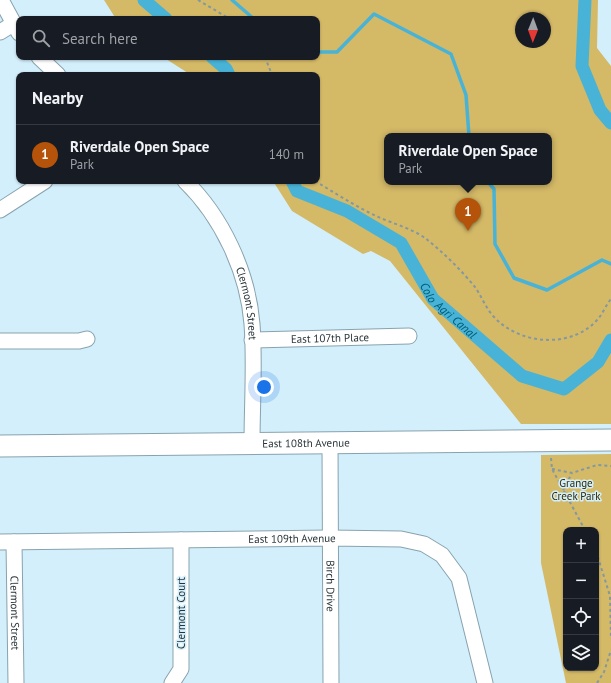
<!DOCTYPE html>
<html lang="en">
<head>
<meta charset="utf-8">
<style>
	body { margin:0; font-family:"PT Sans",sans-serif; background:#20242c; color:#f1f3f6 }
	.controls { position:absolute; right:12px; bottom:12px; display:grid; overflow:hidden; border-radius:8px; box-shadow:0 1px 3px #0004 }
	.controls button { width:36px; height:36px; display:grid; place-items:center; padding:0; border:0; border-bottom:1px solid #363941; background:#171b24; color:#f1f3f6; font:20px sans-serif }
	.compass { position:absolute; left:515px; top:12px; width:36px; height:36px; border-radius:50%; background:#171b24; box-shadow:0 1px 3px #0004; rotate:181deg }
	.you { position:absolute; left:264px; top:387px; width:14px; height:14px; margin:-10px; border:3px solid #fff; border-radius:50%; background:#1a73e8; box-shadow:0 0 0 6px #1a73e833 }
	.badge { display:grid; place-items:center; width:26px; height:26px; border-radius:50%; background:#b45309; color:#fff; font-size:13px; font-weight:700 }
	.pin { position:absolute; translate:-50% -33px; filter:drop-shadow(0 1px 2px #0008) }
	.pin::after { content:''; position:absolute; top:21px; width:14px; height:12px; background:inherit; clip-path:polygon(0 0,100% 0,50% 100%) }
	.popup { position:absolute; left:384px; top:133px; width:168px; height:52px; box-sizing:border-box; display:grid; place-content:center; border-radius:8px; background:#171b24; filter:drop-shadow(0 1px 3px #0005); font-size:13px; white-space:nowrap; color:#9ea1a6 }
	.popup b { font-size:15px; color:#f1f3f6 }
	.popup::after { content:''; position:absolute; left:50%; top:100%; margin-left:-8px; border:8px solid transparent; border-top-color:#171b24 }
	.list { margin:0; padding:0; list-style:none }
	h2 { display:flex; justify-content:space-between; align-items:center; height:52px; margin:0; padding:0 16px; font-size:17px }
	h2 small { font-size:13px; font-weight:400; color:#9ea1a6 }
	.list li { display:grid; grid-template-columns:26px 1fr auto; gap:12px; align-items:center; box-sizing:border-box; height:60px; padding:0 16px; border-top:1px solid #363941 }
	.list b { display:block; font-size:15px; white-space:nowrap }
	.list p { margin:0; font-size:13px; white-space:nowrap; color:#9ea1a6 }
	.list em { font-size:13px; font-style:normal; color:#9ea1a6 }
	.icon { flex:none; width:22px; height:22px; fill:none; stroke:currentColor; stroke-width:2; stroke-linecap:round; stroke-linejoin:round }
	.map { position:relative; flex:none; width:611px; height:683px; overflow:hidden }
	.search { position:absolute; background:#171b24; box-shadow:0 1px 3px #0004; left:16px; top:16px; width:304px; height:44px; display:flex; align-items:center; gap:10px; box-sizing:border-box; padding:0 14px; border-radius:8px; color:#9ea1a6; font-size:15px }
	.panel { position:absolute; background:#171b24; box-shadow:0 1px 3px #0004; left:16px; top:72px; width:304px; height:112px; border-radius:8px }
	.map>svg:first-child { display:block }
</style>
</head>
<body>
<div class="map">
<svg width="611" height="683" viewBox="0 0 611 683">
	<rect width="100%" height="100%" fill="#d3effb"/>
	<path fill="#d4b967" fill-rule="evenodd" d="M104,0H598L597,48L611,66V424H521L390,261L371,251L363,254L292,211L273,181H317V75H191L163,57H317V19H116ZM521,18H545V42H521ZM387,136H549V182H387Z
		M611,454V683H566L541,563V455ZM566,530H596V668H566Z"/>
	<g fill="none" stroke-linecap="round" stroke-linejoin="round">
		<path stroke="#48b3d6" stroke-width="3.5" d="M232,0L254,19
			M317,52H337L374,14L451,54L466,95L469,136
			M488,182L494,189L495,244L514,278L547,290L602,260L611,264"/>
		<g stroke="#48b3d6" stroke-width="13">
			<path d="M144,0L166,19"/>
			<path d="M585,0L582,66L600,110L611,123"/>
			<path d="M212,57L226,69L229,75"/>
			<path id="s1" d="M292,181L297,191L347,211L401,243L433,299L522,376L564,389L598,362L611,340"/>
		</g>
		<g stroke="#88a3ae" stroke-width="17">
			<g id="street">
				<path d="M1,0L19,33"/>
				<path d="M0,32L13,24"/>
				<path d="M39,57L58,75"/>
				<path id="s2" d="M185,181C222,217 248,272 252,324C255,363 252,404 252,443"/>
				<path d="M0,210L45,181"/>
				<path id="s3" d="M252,340L409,336"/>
				<path d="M0,341H79L87,339"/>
				<path id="s4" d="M330,442L331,683"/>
				<path id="s5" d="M0,542L329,538L401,539L424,544L442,555L459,578L485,683"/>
				<path id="s6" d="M14,542L16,683"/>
				<path d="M172,683L181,669V540"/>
			</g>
		</g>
		<g stroke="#88a3ae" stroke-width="23">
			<g id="secondary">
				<path id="s7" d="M0,446L611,440"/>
			</g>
		</g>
		<path stroke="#8398a0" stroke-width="2" stroke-dasharray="3 3" stroke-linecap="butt" d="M198,0L230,19
			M265,57L272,75
			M315,181C335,193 355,206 376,216C391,223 411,228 425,238C442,251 462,271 475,287C482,297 486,309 495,318C521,345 572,349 598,319C603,313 606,305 611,299
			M551,458L552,469L585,530
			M552,469L572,473L597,465L611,466
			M563,490L572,473
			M596,551L610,596L611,639
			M597,683L604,672L611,650"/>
		<use href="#street" stroke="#fff" stroke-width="15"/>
		<use href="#secondary" stroke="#fff" stroke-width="21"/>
	</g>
	<g text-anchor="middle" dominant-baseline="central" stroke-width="3" stroke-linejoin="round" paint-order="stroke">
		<g font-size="11" fill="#283438" stroke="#d3effb">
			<text stroke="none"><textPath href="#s2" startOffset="140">Clermont Street</textPath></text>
			<text stroke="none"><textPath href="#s3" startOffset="78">East 107th Place</textPath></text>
			<text stroke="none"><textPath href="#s7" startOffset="306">East 108th Avenue</textPath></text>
			<text stroke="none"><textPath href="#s5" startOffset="292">East 109th Avenue</textPath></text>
			<text stroke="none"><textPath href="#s4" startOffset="144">Birch Drive</textPath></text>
			<text stroke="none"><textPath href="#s6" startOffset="71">Clermont Street</textPath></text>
			<text transform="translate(181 613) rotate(-90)">Clermont Court</text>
		</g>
		<g font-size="11" fill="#332802" stroke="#d3effb">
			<text x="576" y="483">Grange<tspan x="576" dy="13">Creek Park</tspan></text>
		</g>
		<g font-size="12" font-style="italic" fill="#005c75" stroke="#d3effb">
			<text stroke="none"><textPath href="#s1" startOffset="211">Colo Agri Canal</textPath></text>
		</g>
	</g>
</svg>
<div class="controls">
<button>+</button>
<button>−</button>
<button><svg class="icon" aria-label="locate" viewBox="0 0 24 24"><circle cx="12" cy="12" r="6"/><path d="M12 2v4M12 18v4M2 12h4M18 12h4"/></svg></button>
<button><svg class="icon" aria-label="layers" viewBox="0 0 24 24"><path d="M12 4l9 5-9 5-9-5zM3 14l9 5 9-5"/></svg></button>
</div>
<svg class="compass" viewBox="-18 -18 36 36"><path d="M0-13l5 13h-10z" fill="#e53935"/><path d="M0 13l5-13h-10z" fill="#9ea1a6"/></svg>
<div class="you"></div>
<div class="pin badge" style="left:468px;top:231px">1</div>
<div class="popup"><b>Riverdale Open Space</b>Park</div>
<div class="search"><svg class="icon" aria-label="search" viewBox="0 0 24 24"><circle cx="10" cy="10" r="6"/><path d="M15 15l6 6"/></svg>Search here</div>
<section class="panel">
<h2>Nearby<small></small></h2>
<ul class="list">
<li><span class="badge">1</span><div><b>Riverdale Open Space</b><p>Park</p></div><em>140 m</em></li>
</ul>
</section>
</div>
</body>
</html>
